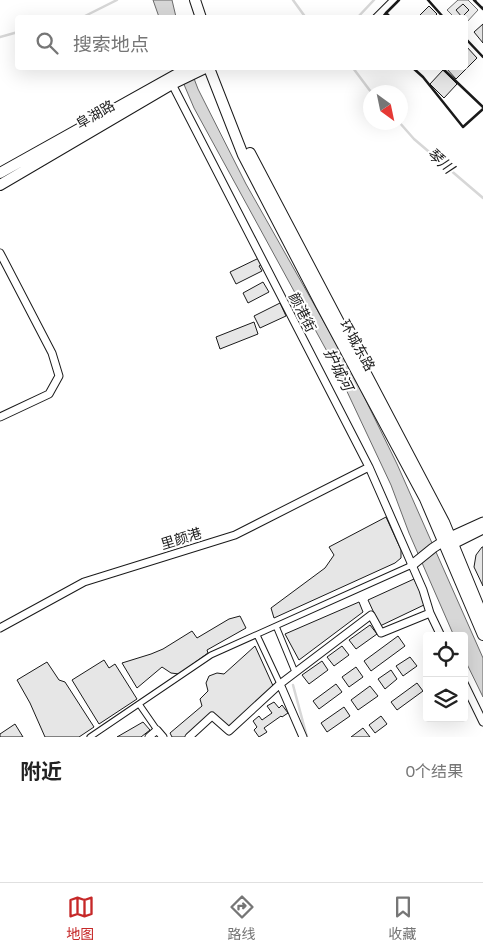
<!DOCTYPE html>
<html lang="zh">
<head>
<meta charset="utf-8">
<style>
	body { margin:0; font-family:Lato,"Noto Sans SC",sans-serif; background:#f2f2f2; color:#222 }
	.controls { position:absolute; right:15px; bottom:15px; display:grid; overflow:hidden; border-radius:5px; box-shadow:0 5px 20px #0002 }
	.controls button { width:45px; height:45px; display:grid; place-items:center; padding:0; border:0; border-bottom:1px solid #e0e0e0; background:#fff; color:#222; font:25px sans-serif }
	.compass { position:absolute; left:363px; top:85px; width:45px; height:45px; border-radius:50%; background:#fff; box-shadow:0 5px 20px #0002; rotate:147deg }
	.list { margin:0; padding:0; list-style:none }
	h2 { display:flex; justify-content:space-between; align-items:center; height:65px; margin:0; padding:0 20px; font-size:21px }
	h2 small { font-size:16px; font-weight:400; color:#767676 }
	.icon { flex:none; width:28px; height:28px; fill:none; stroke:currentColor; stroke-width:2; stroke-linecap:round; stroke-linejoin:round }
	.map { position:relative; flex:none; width:483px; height:737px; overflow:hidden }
	.search { position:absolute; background:#fff; box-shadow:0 5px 20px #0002; left:15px; right:15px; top:15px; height:55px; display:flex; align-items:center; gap:12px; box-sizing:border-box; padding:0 18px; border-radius:5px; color:#767676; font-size:19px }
	.sheet { height:145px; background:#fff }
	nav { display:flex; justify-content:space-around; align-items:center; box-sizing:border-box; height:70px; border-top:1px solid #e0e0e0; background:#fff; font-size:14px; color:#767676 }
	nav a { display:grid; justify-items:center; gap:2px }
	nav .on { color:#c62828 }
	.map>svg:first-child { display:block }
</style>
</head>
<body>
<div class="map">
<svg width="483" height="737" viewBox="0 0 483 737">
	<rect width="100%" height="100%" fill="#fff"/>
	<path fill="#ededed" stroke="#6a6a6a" d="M458,0H468L478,10L466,23V18L454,17L447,10Z"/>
	<path fill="#d7d7d7" stroke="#6a6a6a" d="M153,0H172L176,17H159Z
		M177,68H190L198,89L246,184L350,368L397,464L483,658V697L464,658V636H454L409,533L391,485L335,366L194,108Z"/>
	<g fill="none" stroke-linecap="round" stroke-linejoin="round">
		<path stroke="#d7d7d7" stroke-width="2.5" d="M293,0L306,18
			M81,18L117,0
			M357,18L374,0
			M0,37L18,32
			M353,68L371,92
			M399,122L414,139L483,198
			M293,685L307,737"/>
	</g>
	<path fill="#e6e6e6" stroke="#1a1a1a" d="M463,4L469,10L462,17L456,10Z
		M429,6L437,14L433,18H417Z
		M483,24V43L474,32Z
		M466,46L477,58L456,79L446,68H466Z
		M443,70L457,84L444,98L430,84Z
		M259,258L262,264L259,266L262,271L236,284L230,272Z
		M263,282L269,292L248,303L243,293Z
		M280,303L286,316L260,328L254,316Z
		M254,322L258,334L220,349L216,337Z
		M386,517L401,550V558L395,563L274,618L271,608L325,568L334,555L329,547Z
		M482,547H483V586L474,567L476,555Z
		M414,579L426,604L380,626L368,600Z
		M359,602L363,612L299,660L285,634Z
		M240,616L246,628L207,650L208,653L179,674L171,673L162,667L137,688L122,663L151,654L163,649L192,631L197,638L229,619Z
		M370,625L377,634L356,649L349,640Z
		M398,636L405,646L371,671L364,661Z
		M255,646L274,688L228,728L212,712L185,737H172L170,733L202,706L200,699L208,691L206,683L209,676L217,673L224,674Z
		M342,646L349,655L334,666L327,657Z
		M410,657L417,666L403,676L396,666Z
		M104,660L109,668L115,664L137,699L99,724L72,680Z
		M322,661L328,670L309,684L302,675Z
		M47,662L59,680L65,682L94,727L79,737H45L30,703L17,680Z
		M356,667L363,677L349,687L342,677Z
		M391,670L397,679L385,689L378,679Z
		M417,683L423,691L397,710L391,702Z
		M336,684L342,692L319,709L313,701Z
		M370,686L378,696L358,710L351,700Z
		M274,702L279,708L282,705L288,713L282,717L281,716L264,728L267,732L259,737L254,730L257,727L253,721L259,716L262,720L272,713L267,706Z
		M344,707L350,716L327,732L321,723Z
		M381,716L387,724L375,733L369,725Z
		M143,722L150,730L141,737H117Z
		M15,724L23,737H0V734Z
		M363,728L370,737H351Z"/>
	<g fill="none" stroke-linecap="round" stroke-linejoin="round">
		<g stroke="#1a1a1a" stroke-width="7">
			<path id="pedestrian" d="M276,626L295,672
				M257,635L280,684
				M139,704L157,730
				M90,737L211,655L412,565"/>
		</g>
		<g stroke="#1a1a1a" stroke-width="9">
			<path id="minor" d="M480,0L483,3
				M376,18L394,0
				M172,84L369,467L423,590L430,613L441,636
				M0,253L52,353L59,376L49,394L0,417
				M0,628L84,582L235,535L369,467
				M464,683L483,722
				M280,684L303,737
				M149,737L157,730L163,737
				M189,737L212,716L229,731L280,684L371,615L381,633L430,613"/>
		</g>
		<g stroke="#1a1a1a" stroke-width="11">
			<path id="tertiary" d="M447,547L483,529
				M412,565L433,548L450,537L483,522"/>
		</g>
		<g stroke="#1a1a1a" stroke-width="12">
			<path id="secondary" d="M195,0L201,18
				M209,68L243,155L321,305L425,499L483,635
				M250,153L444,522L483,617
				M0,173L188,68
				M0,185L172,84L205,68"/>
		</g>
		<use href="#pedestrian" stroke="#fff" stroke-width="5"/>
		<use href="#minor" stroke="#fff" stroke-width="7"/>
		<use href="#tertiary" stroke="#fff" stroke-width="9"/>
		<use href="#secondary" stroke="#fff" stroke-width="10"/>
		<path stroke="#1a1a1a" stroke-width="2.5" d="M428,0L444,18
			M474,0L483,9
			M382,18L386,13L387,14
			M391,18L386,13L399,0
			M466,39L483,57
			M413,68L423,77L463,127L483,109
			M442,68L483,107"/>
	</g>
	<g text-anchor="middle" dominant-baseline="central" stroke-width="4" stroke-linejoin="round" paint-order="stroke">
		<g font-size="14" fill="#1a1a1a" stroke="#fff">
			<text transform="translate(95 114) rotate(-30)">阜湖路</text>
			<text transform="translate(303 312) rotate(63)">颜港街</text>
			<text transform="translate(358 345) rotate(61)">环城东路</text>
			<text transform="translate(181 538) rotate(-17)">里颜港</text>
		</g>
		<g font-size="15" font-style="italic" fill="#1a1a1a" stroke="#fff">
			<text transform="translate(441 160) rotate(42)">琴川</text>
			<text transform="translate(339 369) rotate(63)">护城河</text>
		</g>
	</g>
</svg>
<div class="controls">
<button><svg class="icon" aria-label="locate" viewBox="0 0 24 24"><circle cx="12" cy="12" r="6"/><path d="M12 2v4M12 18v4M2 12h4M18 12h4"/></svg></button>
<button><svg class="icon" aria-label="layers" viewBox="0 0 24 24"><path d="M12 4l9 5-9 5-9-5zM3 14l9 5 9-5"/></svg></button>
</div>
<svg class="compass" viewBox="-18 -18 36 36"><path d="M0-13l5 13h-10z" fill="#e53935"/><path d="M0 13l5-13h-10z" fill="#767676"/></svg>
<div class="search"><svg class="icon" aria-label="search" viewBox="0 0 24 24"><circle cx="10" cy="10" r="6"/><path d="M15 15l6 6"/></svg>搜索地点</div>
</div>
<section class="sheet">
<h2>附近<small>0个结果</small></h2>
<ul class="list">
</ul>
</section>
<nav>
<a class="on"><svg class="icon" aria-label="map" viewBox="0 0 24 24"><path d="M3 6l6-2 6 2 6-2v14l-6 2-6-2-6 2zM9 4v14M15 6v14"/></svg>地图</a>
<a><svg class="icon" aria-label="directions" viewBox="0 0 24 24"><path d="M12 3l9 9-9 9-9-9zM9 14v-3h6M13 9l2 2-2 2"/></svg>路线</a>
<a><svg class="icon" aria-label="saved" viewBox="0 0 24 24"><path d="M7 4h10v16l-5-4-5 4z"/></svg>收藏</a>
</nav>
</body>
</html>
